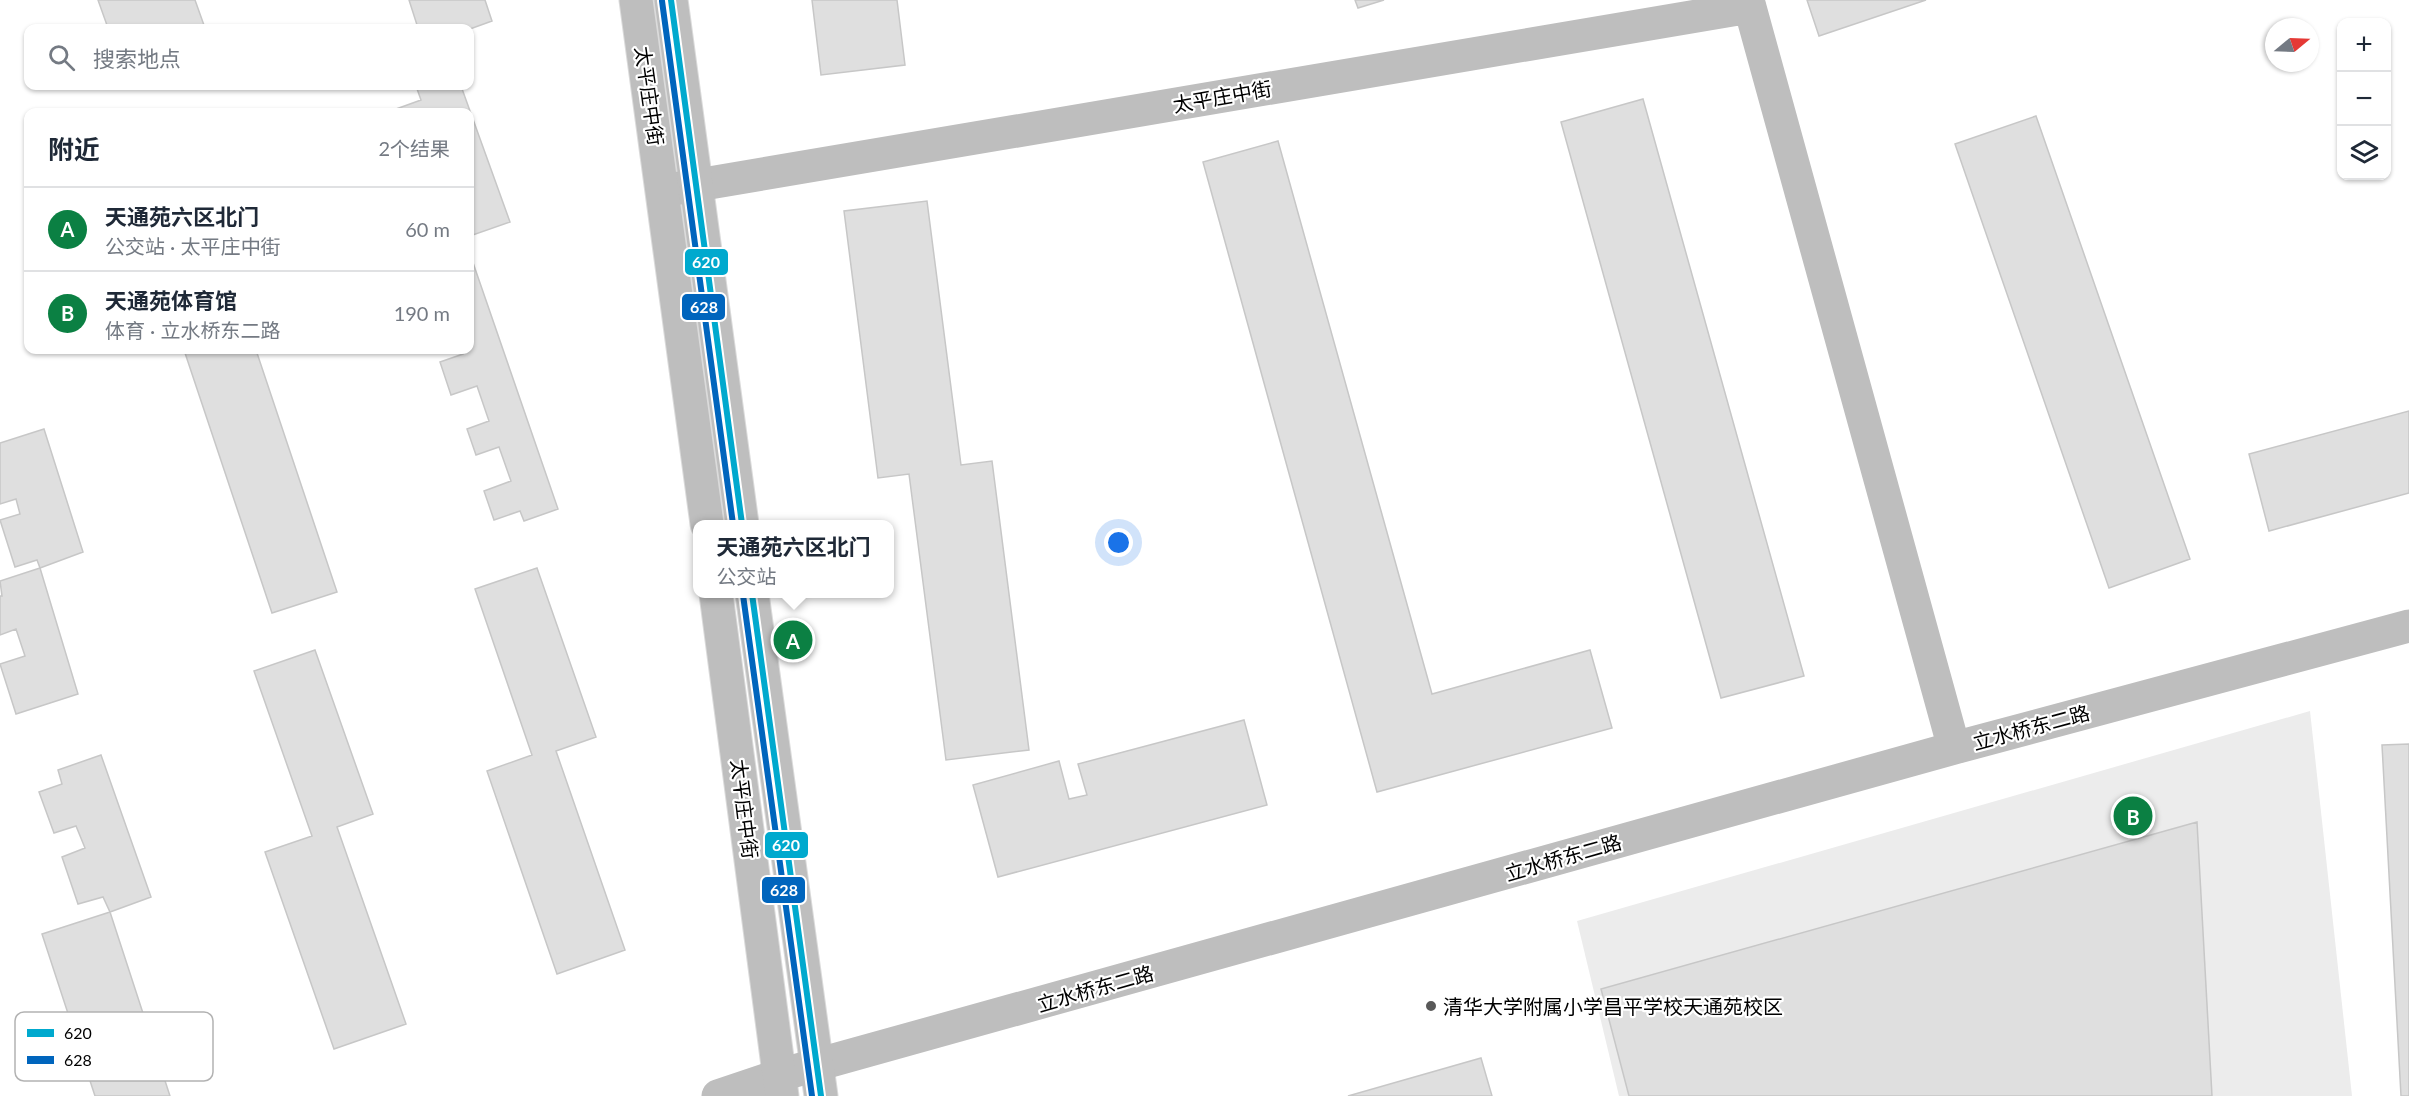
<!DOCTYPE html>
<html lang="zh">
<head>
<meta charset="utf-8">
<style>
	body { margin:0; font-family:Lato,"Noto Sans SC",sans-serif; background:#f6f6f7; color:#1f2937 }
	.controls { position:absolute; right:18px; top:18px; display:grid; overflow:hidden; border-radius:12px; box-shadow:0 2px 4px #0004 }
	.controls button { width:54px; height:54px; display:grid; place-items:center; padding:0; border:0; border-bottom:2px solid #e0e1e3; background:#fff; color:#1f2937; font:30px sans-serif }
	.compass { position:absolute; left:2265px; top:18px; width:54px; height:54px; border-radius:50%; background:#fff; box-shadow:0 2px 4px #0004; rotate:71deg }
	.you { position:absolute; left:1119px; top:543px; width:21px; height:21px; margin:-15px; border:4px solid #fff; border-radius:50%; background:#1a73e8; box-shadow:0 0 0 9px #1a73e833 }
	.badge { display:grid; place-items:center; width:39px; height:39px; border-radius:50%; background:#0b8043; color:#fff; font-size:20px; font-weight:700 }
	.pin { position:absolute; translate:-50% -50%; border:3px solid #fff; box-shadow:0 2px 6px #0006 }
	.popup { position:absolute; left:693px; top:520px; width:201px; height:78px; box-sizing:border-box; display:grid; place-content:center; border-radius:12px; background:#fff; filter:drop-shadow(0 2px 4px #0005); font-size:20px; white-space:nowrap; color:#747a83 }
	.popup b { font-size:22px; color:#1f2937 }
	.popup::after { content:''; position:absolute; left:50%; top:100%; margin-left:-12px; border:12px solid transparent; border-top-color:#fff }
	.list { margin:0; padding:0; list-style:none }
	h2 { display:flex; justify-content:space-between; align-items:center; height:78px; margin:0; padding:0 24px; font-size:26px }
	h2 small { font-size:20px; font-weight:400; color:#747a83 }
	.list li { display:grid; grid-template-columns:39px 1fr auto; gap:18px; align-items:center; box-sizing:border-box; height:84px; padding:0 24px; border-top:2px solid #e0e1e3 }
	.list b { display:block; font-size:22px; white-space:nowrap }
	.list p { margin:0; font-size:20px; white-space:nowrap; color:#747a83 }
	.list em { font-size:20px; font-style:normal; color:#747a83 }
	.icon { flex:none; width:33px; height:33px; fill:none; stroke:currentColor; stroke-width:2; stroke-linecap:round; stroke-linejoin:round }
	.map { position:relative; flex:none; width:2409px; height:1096px; overflow:hidden }
	.search { position:absolute; background:#fff; box-shadow:0 2px 4px #0004; left:24px; top:24px; width:450px; height:66px; display:flex; align-items:center; gap:15px; box-sizing:border-box; padding:0 21px; border-radius:12px; color:#747a83; font-size:22px }
	.panel { position:absolute; background:#fff; box-shadow:0 2px 4px #0004; left:24px; top:108px; width:450px; height:246px; border-radius:12px }
	.map>svg:first-child { display:block }
</style>
</head>
<body>
<div class="map">
<svg width="2409" height="1096" viewBox="0 0 2409 1096">
	<rect width="100%" height="100%" fill="#fff"/>
	<path fill="#ececec" d="M2310,711L2352,1096H1619L1577,921Z"/>
	<path fill="#dfdfdf" stroke="#c7c7c7" stroke-width="1.5" d="M98,0H195L205,28H108Z
		M409,0H485L492,21L470,29L418,28Z
		M812,0H897L905,65L821,75Z
		M1355,0H1384L1358,8Z
		M1807,0H1926L1819,36Z
		M416,86H461L510,222L470,236V112H397L396,109L421,100Z
		M1643,99L1804,676L1721,698L1561,122Z
		M2036,116L2190,559L2109,588L1955,144Z
		M1278,141L1432,694L1590,650L1612,728L1377,792L1203,162Z
		M927,201L961,465L992,461L1029,750L946,760L909,474L878,478L844,211Z
		M470,254L558,509L524,521L520,511L494,520L484,491L511,481L499,447L476,455L467,429L489,421L477,386L451,395L440,362L463,354L461,350H470Z
		M184,350H256L337,592L272,613Z
		M2409,411V493L2269,531L2249,454Z
		M44,429L83,552L40,568L37,560L15,567L0,520L20,514L16,499L0,504V443Z
		M40,568L78,694L16,714L0,664L25,656L16,629L0,635V596H2L0,581Z
		M537,568L596,737L556,751L625,950L557,974L487,771L532,755L475,589Z
		M315,650L373,814L337,827L406,1024L334,1049L265,852L312,836L254,671Z
		M1244,720L1267,805L998,877L973,785L1059,761L1069,799L1087,795L1078,764Z
		M2409,744V1096H2401L2382,745Z
		M101,755L151,897L110,912L103,897L78,904L62,857L85,848L76,826L54,833L39,792L62,784L58,770Z
		M2197,822L2212,1096H1629L1601,989Z
		M110,912L170,1096H95L42,934Z
		M1481,1058L1492,1096H1348Z"/>
	<g fill="none" stroke-linecap="round" stroke-linejoin="round">
		<g stroke="#dbdbdb" stroke-width="35">
			<path id="major" d="M636,0L707,524
				M671,0L742,524
				M716,594L782,1096
				M752,594L821,1096"/>
		</g>
		<path stroke="#bebebe" stroke-width="33" d="M1748,0L1954,748
			M668,190L1750,7
			M718,1096L780,1075L1954,748L2409,626"/>
		<use href="#major" stroke="#bebebe" stroke-width="33"/>
		<g stroke="#fff" stroke-width="10">
			<path id="bus-1" d="M671,0L742,524
				M752,594L821,1096"/>
		</g>
		<g stroke="#fff" stroke-width="10">
			<path id="bus-2" d="M662,1L733,524
				M743,595L812,1096"/>
		</g>
		<use href="#bus-1" stroke="#00a9ce" stroke-width="6"/>
		<use href="#bus-2" stroke="#0065bd" stroke-width="6"/>
	</g>
	<circle fill="#595959" stroke="#fff" stroke-width="2" cx="1431" cy="1006" r="6"/>
	<g text-anchor="middle" dominant-baseline="central" stroke-width="4.5" stroke-linejoin="round" paint-order="stroke">
		<g font-size="20" fill="#000" stroke="#fff">
			<text transform="translate(650 96) rotate(82)">太平庄中街</text>
			<text transform="translate(1222 96) rotate(-10)">太平庄中街</text>
			<text transform="translate(2031 727) rotate(-15)">立水桥东二路</text>
			<text transform="translate(745 809) rotate(83)">太平庄中街</text>
			<text transform="translate(1563 857) rotate(-16)">立水桥东二路</text>
			<text transform="translate(1095 988) rotate(-16)">立水桥东二路</text>
		</g>
		<g font-size="20" fill="#000" stroke="#fff" text-anchor="start">
			<text x="1443" y="1006">清华大学附属小学昌平学校天通苑校区</text>
		</g>
	</g>
	<rect x="15" y="1012" width="198" height="69" rx="9" fill="#fff" stroke="#b2b2b2" stroke-width="1.5"/>
	<rect x="27" y="1029" width="27" height="8" fill="#00a9ce"/>
	<rect x="27" y="1056" width="27" height="8" fill="#0065bd"/>
	<g font-size="16" fill="#000">
		<text x="64" y="1039">620</text>
		<text x="64" y="1066">628</text>
	</g>
	<g stroke="#fff" stroke-width="2">
		<rect x="684" y="248" width="45" height="28" rx="6" fill="#00a9ce"/>
		<rect x="681" y="293" width="45" height="28" rx="6" fill="#0065bd"/>
		<rect x="764" y="831" width="45" height="28" rx="6" fill="#00a9ce"/>
		<rect x="761" y="876" width="45" height="28" rx="6" fill="#0065bd"/>
	</g>
	<g font-size="16" text-anchor="middle" font-weight="bold" fill="#fff">
		<text x="706" y="268">620</text>
		<text x="704" y="313">628</text>
		<text x="786" y="851">620</text>
		<text x="784" y="896">628</text>
	</g>
</svg>
<div class="controls">
<button>+</button>
<button>−</button>
<button><svg class="icon" aria-label="layers" viewBox="0 0 24 24"><path d="M12 4l9 5-9 5-9-5zM3 14l9 5 9-5"/></svg></button>
</div>
<svg class="compass" viewBox="-18 -18 36 36"><path d="M0-13l5 13h-10z" fill="#e53935"/><path d="M0 13l5-13h-10z" fill="#747a83"/></svg>
<div class="you"></div>
<div class="pin badge" style="left:793px;top:640px">A</div>
<div class="popup"><b>天通苑六区北门</b>公交站</div>
<div class="pin badge" style="left:2133px;top:816px">B</div>
<div class="search"><svg class="icon" aria-label="search" viewBox="0 0 24 24"><circle cx="10" cy="10" r="6"/><path d="M15 15l6 6"/></svg>搜索地点</div>
<section class="panel">
<h2>附近<small>2个结果</small></h2>
<ul class="list">
<li><span class="badge">A</span><div><b>天通苑六区北门</b><p>公交站 · 太平庄中街</p></div><em>60 m</em></li>
<li><span class="badge">B</span><div><b>天通苑体育馆</b><p>体育 · 立水桥东二路</p></div><em>190 m</em></li>
</ul>
</section>
</div>
</body>
</html>
